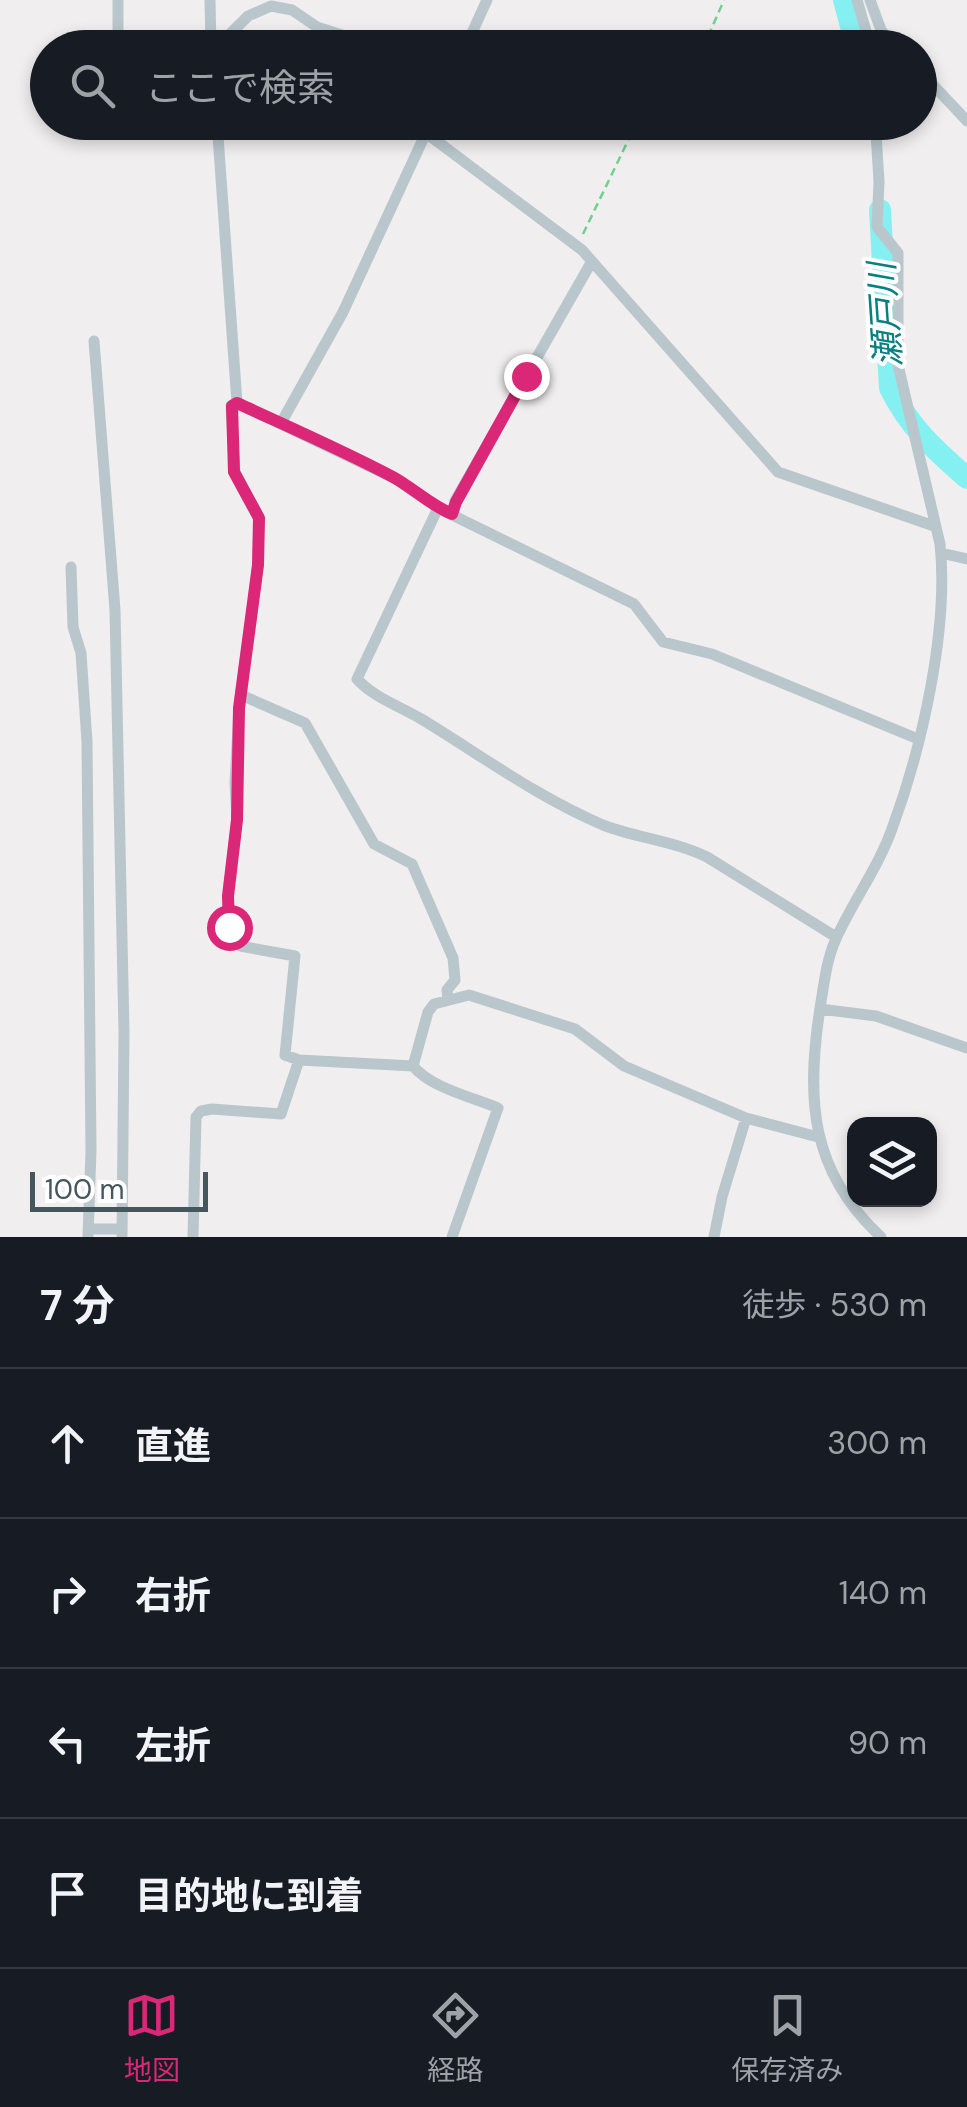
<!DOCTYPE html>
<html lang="ja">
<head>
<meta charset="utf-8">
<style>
	body { margin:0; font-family:"DM Sans","Noto Sans JP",sans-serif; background:#242831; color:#f1f3f6 }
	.controls { position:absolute; right:30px; bottom:30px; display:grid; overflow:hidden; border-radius:20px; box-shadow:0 5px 15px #0003 }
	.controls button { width:90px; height:90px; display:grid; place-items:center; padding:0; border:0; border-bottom:2px solid #363941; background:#171b24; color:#f1f3f6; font:50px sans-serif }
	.scale { position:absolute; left:30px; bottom:25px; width:178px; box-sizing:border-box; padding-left:10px; border:5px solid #45565d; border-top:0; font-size:28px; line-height:35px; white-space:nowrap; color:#45565d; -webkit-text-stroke:8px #fff; paint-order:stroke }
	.stop { position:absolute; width:30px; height:30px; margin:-22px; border:8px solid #db2777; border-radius:50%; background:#fff }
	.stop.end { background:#db2777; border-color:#fff; box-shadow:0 2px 10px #0008 }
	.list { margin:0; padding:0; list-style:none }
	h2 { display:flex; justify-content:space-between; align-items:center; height:130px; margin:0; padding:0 40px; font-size:42px }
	h2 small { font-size:32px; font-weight:400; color:#9ea1a6 }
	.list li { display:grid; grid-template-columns:65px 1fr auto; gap:30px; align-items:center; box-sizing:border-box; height:150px; padding:0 40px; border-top:2px solid #363941 }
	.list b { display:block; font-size:38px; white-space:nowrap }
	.list em { font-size:32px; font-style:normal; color:#9ea1a6 }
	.icon { flex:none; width:55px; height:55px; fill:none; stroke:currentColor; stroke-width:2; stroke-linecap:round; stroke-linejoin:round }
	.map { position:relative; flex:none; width:967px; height:1237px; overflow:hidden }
	.search { position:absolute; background:#171b24; box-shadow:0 5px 15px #0003; left:30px; right:30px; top:30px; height:110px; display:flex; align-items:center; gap:25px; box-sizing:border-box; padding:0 35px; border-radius:55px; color:#9ea1a6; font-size:38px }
	.sheet { height:730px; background:#171b24 }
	nav { display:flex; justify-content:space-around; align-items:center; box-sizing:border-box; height:140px; border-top:2px solid #363941; background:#171b24; font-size:28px; color:#9ea1a6 }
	nav a { display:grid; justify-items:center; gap:5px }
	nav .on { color:#db2777 }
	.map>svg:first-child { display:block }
</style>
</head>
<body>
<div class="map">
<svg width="967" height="1237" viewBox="0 0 967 1237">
	<rect width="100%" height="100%" fill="#f1eeef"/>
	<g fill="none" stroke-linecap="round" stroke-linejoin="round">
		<path stroke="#85f0f1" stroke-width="22" d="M844,0L857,48
			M880,210L890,388C909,427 935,450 967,478"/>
		<path stroke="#70d18e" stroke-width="2.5" stroke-dasharray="8 5" stroke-linecap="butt" d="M703,48L724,0
			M583,234L637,122"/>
		<path stroke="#b9c7cc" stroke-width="11" d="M210,0L211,48
			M857,0L871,48
			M870,0L881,30L894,48
			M118,48V0
			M216,48L248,16L271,6L292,10L317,27L382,48
			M465,48L487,0
			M920,71L967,121
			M217,122L237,403L231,406L235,472L259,518L258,565L239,708L235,783L237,820L228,895L229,927L240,946L295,956L285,1055L299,1060L413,1066
			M880,122L876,133L879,182L877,227L898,253V365L940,544C949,628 922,747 893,826C879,867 852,902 835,941C826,962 824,985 820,1008C806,1099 810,1171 881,1237
			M426,133L582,250L778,472L934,526
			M94,341L115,610L124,1032L122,1237
			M237,403L396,479L438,508L634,604L663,642L712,654L918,739
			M281,423L343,312L431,122
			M438,508L357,679C374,698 402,707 423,720C482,756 539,798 603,825C637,838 674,841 707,857L836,937
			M452,514L455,501L592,261
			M941,553L967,559
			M71,567L73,627L81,653L87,742L91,1151L88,1237
			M241,695L305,723L374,844L412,864L453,958L455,980L447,990L448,1000
			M820,1009L876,1016L967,1048
			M88,1229H122
			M193,1237L196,1117L201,1111L212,1109L281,1114L299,1060
			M452,1237L498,1108C472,1097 431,1088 413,1066L428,1012L434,1004L469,995L575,1029L624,1066L746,1118L818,1137
			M714,1237L722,1197L746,1118"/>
	</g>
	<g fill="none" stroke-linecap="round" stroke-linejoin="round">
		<path stroke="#db2777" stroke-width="12" d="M229,927L228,896L237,820L239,708L258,565L259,518L234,472L232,406L237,403C289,427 342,450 393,477C413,488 430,505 452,514L456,502L526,376"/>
	</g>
	<g text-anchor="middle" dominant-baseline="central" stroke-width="8" stroke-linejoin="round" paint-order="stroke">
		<g font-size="35" font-style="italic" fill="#088081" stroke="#fff">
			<text transform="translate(885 315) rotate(-94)">瀬戸川</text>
		</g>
	</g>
</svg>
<div class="controls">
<button><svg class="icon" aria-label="layers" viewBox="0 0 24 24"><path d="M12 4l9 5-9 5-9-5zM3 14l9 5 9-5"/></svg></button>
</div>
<div class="scale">100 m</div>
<div class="stop" style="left:229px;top:927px"></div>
<div class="stop end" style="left:526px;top:376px"></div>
<div class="search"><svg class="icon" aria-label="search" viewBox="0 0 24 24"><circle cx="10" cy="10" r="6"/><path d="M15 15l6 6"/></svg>ここで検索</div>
</div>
<section class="sheet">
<h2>7 分<small>徒歩 · 530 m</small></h2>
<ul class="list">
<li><svg class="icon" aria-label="ahead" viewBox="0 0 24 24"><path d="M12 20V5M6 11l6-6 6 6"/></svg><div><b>直進</b></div><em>300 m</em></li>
<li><svg class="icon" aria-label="right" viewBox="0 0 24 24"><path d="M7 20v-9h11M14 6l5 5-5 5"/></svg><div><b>右折</b></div><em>140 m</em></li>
<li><svg class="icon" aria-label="left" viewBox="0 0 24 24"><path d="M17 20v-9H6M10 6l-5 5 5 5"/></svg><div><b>左折</b></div><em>90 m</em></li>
<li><svg class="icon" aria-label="arrive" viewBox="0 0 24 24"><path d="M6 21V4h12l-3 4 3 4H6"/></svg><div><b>目的地に到着</b></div></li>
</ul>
</section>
<nav>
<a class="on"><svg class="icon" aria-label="map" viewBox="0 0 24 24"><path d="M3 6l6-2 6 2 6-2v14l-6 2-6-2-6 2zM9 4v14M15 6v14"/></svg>地図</a>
<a><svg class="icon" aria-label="directions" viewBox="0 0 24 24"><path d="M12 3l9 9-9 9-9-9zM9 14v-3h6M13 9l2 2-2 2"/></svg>経路</a>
<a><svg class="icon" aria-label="saved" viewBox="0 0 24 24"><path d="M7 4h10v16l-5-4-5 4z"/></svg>保存済み</a>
</nav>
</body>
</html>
